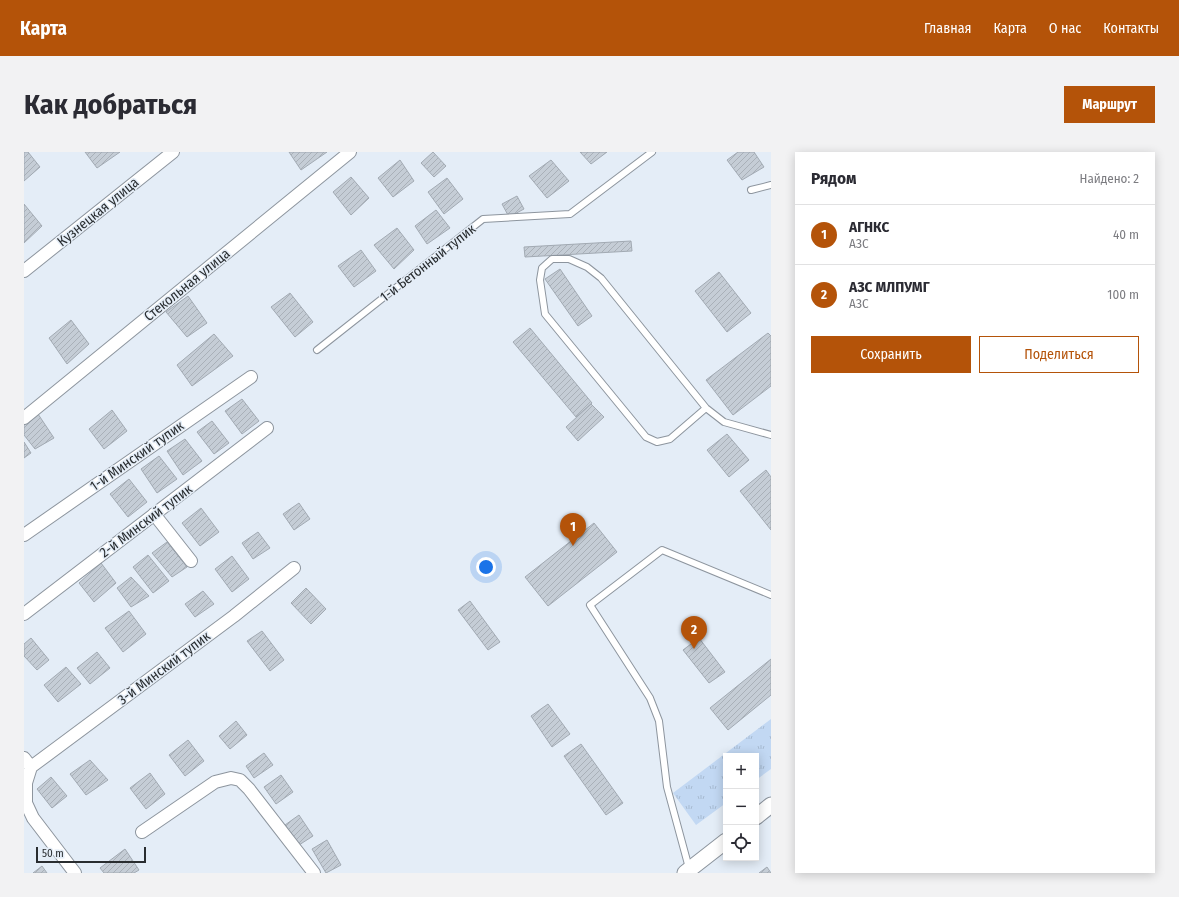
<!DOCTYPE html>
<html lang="ru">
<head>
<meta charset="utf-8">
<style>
	body { margin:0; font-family:"Fira Sans Condensed",sans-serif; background:#f2f2f3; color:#2b2b33 }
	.controls { position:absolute; right:12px; bottom:12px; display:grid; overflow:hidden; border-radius:0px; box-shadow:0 2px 10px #0003 }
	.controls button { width:36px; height:36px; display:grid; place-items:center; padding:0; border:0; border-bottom:1px solid #e1e1e2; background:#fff; color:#2b2b33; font:20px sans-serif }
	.scale { position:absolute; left:12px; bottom:10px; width:110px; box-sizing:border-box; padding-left:4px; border:2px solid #292d30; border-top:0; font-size:11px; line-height:14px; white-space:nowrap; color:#292d30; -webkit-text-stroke:3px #e4edf7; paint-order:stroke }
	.you { position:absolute; left:462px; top:415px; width:14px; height:14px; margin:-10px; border:3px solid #fff; border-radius:50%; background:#1a73e8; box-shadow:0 0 0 6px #1a73e833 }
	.badge { display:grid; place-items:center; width:26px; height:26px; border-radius:50%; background:#b45309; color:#fff; font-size:13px; font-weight:700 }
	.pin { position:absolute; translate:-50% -33px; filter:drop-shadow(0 1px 2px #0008) }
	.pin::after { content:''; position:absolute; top:21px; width:14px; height:12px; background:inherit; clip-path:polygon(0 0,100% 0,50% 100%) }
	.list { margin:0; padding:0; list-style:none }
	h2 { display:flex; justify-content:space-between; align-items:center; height:52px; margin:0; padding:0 16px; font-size:17px }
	h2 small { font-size:13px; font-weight:400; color:#7c7c81 }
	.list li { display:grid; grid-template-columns:26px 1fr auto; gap:12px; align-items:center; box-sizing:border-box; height:60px; padding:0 16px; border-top:1px solid #e1e1e2 }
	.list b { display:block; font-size:15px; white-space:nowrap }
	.list p { margin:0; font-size:13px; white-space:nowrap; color:#7c7c81 }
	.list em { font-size:13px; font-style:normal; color:#7c7c81 }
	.actions { display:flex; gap:8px; padding:12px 16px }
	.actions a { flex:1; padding:9px 0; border:1px solid #b45309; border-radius:0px; text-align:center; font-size:14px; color:#b45309 }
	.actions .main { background:#b45309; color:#fff }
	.icon { flex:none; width:22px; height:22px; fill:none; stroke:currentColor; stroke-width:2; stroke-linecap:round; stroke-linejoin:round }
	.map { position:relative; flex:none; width:747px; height:721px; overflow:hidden; border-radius:0px }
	header { display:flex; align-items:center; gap:24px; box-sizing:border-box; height:56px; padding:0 20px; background:#b45309; color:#fff }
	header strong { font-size:19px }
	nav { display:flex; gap:22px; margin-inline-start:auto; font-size:14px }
	.intro { display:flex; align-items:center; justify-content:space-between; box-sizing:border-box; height:96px; padding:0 24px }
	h1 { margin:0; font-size:28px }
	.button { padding:10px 18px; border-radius:0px; background:#b45309; color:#fff; font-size:14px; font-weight:700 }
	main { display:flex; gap:24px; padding:0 24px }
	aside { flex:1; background:#fff; border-radius:0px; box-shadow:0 2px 10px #0003 }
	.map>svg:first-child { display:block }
</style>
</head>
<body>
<header>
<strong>Карта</strong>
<nav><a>Главная</a><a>Карта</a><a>О нас</a><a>Контакты</a></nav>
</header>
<div class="intro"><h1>Как добраться</h1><a class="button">Маршрут</a></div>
<main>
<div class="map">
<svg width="747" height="721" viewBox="0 0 747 721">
	<defs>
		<pattern id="grass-tufts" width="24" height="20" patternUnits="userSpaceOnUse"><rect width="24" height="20" fill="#c2d8f3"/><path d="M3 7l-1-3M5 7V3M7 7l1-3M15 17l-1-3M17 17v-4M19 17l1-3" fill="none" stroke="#a7bad1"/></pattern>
		<pattern id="building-hatch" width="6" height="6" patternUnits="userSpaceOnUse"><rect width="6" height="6" fill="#c5cdd6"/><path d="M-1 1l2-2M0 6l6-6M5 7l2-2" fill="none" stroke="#a9b0b8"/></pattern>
	</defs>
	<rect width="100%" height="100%" fill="#e4edf7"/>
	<path fill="url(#grass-tufts)" d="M747,567V617L732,628V604H702V651L672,673L649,641Z"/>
	<path fill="url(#building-hatch)" stroke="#a2aab3" d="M0,0H4L16,15L0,29Z
		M61,0H96L73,16Z
		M265,0H303L277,18Z
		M409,0L422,14L410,25L397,11Z
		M556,0H583L567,12Z
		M714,0H730L740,15L718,28L703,8Z
		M376,8L390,29L369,45L354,26Z
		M527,8L545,29L523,46L505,24Z
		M327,25L345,46L327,63L309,40Z
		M423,26L439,47L420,62L404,40Z
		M493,44L500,57L485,65L478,52Z
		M0,52L18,74L0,91Z
		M412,58L426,76L403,92L391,74Z
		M373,76L390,98L370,117L350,93Z
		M607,89L608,99L501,105L500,95Z
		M337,98L352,119L330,135L314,114Z
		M536,117L568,164L554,174L521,127Z
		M695,120L727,161L703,180L671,139Z
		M266,141L289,170L271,185L247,155Z
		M164,144L183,171L163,185L142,160Z
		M47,168L65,192L43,212L25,186Z
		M506,176L568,251L552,265L489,190Z
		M744,181L747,184V234L709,263L682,228Z
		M190,182L209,204L168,234L153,213Z
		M218,247L235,269L218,282L201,259Z
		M567,252L580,265L554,289L542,275Z
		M88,258L103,279L80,297L65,277Z
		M14,262L30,286L11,297L0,283V272Z
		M188,269L205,291L190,302L173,280Z
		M703,282L725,308L705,325L683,298Z
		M161,287L178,309L159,323L143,299Z
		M0,290L7,301L0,306Z
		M135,304L153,327L133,341L117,317Z
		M742,318L747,325V378L716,339Z
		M105,327L123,350L104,365L86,342Z
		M275,351L286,367L270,378L259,362Z
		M177,356L195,380L176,394L158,371Z
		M570,371L593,400L524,454L501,425Z
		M234,380L246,396L229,407L218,391Z
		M143,390L163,415L148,425L128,401Z
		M124,403L145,429L129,441L109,415Z
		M208,404L225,427L208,440L191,417Z
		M77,411L92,431L70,450L55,431Z
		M107,425L125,444L107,455L93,436Z
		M282,436L302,457L287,472L267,451Z
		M179,439L190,452L171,465L161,452Z
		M446,449L476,490L464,498L434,458Z
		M105,459L122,482L99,500L81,476Z
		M238,479L260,508L246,519L223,489Z
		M7,486L25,508L13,518L0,504V492Z
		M675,486L701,520L685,531L659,498Z
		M73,500L86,516L66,532L53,516Z
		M747,507V543L704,578L686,556Z
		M42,515L57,532L34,550L20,533Z
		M524,552L546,582L528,595L507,564Z
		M212,569L223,583L206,597L195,584Z
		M164,588L180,609L161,624L145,603Z
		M557,592L599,651L582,663L540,604Z
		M240,601L249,613L230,626L222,614Z
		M66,608L84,628L62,643L46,622Z
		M126,621L141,642L122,657L106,636Z
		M257,623L269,640L252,652L240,635Z
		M27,625L43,644L28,656L13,637Z
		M275,663L289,684L275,693L261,673Z
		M303,688L317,713L302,721L288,697Z
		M101,697L115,718L110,721H80L76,716Z
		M18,714L23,721H9Z
		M743,715L747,721H735Z"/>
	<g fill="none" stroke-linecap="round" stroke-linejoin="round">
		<g stroke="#8d959e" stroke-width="8">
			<path id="service" d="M727,38L747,33
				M293,198L459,67L546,62L628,0
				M682,256L646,287L633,290L622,285L521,162L516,128L518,116L528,107H545L563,115L577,126L682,256L700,270L747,283
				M665,716L643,635L635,569L626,546L566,453L638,398L747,443"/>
		</g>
		<g stroke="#8d959e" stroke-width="14">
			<path id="minor" d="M0,119L149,0
				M0,266L326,0
				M130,362L167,409
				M0,383L227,225
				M0,462L243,276
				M0,606L7,615L2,631V651L9,666L51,721
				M7,615L210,464L270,416
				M118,680L191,630L207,626L216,628L225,637L290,721"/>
		</g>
		<g stroke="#8d959e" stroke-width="17">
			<path id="tertiary" d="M732,665L747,653
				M661,721L702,689"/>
		</g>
		<use href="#service" stroke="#fff" stroke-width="6"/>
		<use href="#minor" stroke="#fff" stroke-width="12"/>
		<use href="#tertiary" stroke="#fff" stroke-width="15"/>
	</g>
	<g text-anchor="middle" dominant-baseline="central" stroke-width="3" stroke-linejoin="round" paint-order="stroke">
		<g font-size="14" fill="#292d30" stroke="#e4edf7">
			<text transform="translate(74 60) rotate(-39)">Кузнецкая улица</text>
			<text transform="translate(404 111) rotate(-38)">1-й Бетонный тупик</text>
			<text transform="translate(163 133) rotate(-39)">Стекольная улица</text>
			<text transform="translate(113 304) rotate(-35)">1-й Минский тупик</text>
			<text transform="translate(122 369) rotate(-37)">2-й Минский тупик</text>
			<text transform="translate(140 516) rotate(-37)">3-й Минский тупик</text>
		</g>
	</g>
</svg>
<div class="controls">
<button>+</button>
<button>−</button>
<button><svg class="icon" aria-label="locate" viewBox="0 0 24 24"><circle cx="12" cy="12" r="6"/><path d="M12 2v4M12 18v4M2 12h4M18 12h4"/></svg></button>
</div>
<div class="scale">50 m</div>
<div class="you"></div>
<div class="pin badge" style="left:549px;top:394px">1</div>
<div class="pin badge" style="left:670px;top:497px">2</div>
</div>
<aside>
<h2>Рядом<small>Найдено: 2</small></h2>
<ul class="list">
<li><span class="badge">1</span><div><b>АГНКС</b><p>АЗС</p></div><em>40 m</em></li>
<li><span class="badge">2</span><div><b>АЗС МЛПУМГ</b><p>АЗС</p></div><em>100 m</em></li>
</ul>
<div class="actions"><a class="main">Сохранить</a><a>Поделиться</a></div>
</aside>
</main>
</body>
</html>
